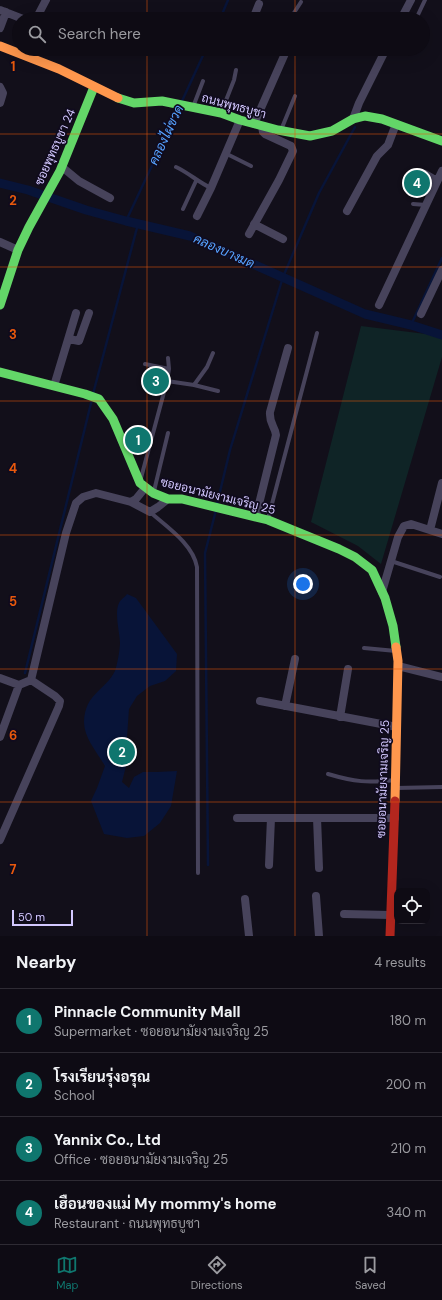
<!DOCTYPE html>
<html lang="en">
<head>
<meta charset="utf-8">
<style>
	body { margin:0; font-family:"DM Sans",Sarabun,sans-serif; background:#1c1922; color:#f1f3f6 }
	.controls { position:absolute; right:12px; bottom:12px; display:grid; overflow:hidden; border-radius:8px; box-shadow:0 4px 16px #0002 }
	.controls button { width:36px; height:36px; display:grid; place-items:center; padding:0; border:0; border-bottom:1px solid #2e2b34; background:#0e0b14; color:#f1f3f6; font:20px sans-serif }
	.scale { position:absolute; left:12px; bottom:10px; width:61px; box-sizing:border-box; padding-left:4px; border:2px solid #d3c8ff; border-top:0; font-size:11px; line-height:14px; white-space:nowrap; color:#d3c8ff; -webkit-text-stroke:3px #100b1e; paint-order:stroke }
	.you { position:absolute; left:303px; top:584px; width:14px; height:14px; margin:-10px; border:3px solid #fff; border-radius:50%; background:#1a73e8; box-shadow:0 0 0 6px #1a73e833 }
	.badge { display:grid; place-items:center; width:26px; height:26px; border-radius:50%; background:#0f766e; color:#fff; font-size:13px; font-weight:700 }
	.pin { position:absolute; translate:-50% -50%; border:2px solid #fff; box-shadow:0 1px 4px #0006 }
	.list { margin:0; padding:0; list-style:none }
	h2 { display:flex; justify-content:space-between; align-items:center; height:52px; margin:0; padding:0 16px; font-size:17px }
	h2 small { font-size:13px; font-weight:400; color:#9b9ba0 }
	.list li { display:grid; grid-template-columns:26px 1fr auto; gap:12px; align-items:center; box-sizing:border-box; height:64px; padding:0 16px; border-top:1px solid #2e2b34 }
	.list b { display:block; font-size:15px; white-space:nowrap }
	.list p { margin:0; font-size:13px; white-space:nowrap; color:#9b9ba0 }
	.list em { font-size:13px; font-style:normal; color:#9b9ba0 }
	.icon { flex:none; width:22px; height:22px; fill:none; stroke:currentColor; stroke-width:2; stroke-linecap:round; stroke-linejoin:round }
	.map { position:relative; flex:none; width:442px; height:936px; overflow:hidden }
	.search { position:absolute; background:#0e0b14; box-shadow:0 4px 16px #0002; left:12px; right:12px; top:12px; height:44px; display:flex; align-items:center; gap:10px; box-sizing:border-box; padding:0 14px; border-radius:22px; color:#9b9ba0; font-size:15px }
	.sheet { height:308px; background:#0e0b14 }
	nav { display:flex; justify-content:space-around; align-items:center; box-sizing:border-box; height:56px; border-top:1px solid #2e2b34; background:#0e0b14; font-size:11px; color:#9b9ba0 }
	nav a { display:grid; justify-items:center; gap:2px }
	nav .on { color:#0f766e }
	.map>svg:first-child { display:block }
</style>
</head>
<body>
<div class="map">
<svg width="442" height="936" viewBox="0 0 442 936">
	<rect width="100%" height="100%" fill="#120f1a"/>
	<path fill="#0f2426" d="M361,326L442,336V357L381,564L358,546L311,522Z"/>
	<path fill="#081438" d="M127,594L136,598L177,654L176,671L165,681L150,686L137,696L129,709L127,737L129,754L122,782L129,788L134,777L143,772H157L177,771L171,806L160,823L144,836L127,838L104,834L91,801L97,788L105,766C97,752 84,738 84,722C85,693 105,691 115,671C117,666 120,649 120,643C120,633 114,613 119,603C120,600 125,597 127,594Z"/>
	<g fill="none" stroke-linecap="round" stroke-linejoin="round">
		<path stroke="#081438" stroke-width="2.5" d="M220,19L228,0
			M182,101L206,49
			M126,221L179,108
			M411,325L442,258
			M93,394L138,224
			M217,504L230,450L283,277L319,193L355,127
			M25,673L92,399
			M208,865L205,553L216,510"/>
		<path stroke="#081438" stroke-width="9" d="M0,183L28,190L86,210L126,221L190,236L365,314L411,325L442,335"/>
		<path stroke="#47435b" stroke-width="4" d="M290,19L301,2
			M416,19L425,0
			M193,107L203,81
			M221,113L234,80L236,70
			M281,130L295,96
			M225,153L251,166
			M176,167C189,173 198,182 211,188
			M413,204L426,205
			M183,209L196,181
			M145,364L169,369
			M167,381L194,385L218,391
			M194,385L207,367L213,353
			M141,478L167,381L169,369L168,358
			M154,491L168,433
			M150,512C167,527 193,544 197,567L198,873
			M268,519L317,333
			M391,561L440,577
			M364,648L396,651
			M328,774C355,782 367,783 395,780
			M396,788L442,787"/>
		<path stroke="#47435b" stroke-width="8" d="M0,10L23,19
			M36,19L46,0
			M258,19L255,14L259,4
			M401,19L411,0
			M0,28L6,12
			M48,51L49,49
			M0,87L3,93L0,103
			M353,119L359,103L386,49
			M254,124L287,49
			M62,167L79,181L110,198
			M425,174L437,181
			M347,211L377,156L388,145L396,124
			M197,216L211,188L240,120
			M254,224L283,239
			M249,234L279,180L293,151L291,146L265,134L263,132L262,126
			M0,242L18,250
			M379,305L442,171
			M421,314L442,270
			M69,339L79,341L89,313
			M54,386L76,313
			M131,502L136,499L145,488
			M256,516L276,435C275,426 269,424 270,412L288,348
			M430,530L442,483
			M382,592L398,537L404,526L411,524L442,534
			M398,666L442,677
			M0,678L19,685L31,680
			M31,680L66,533L76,503L83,497L96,493L131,502L150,512L158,507L168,499
			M260,701L397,727
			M285,706L295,659
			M340,717L348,669
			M0,737L19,685
			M237,818H395
			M317,818L319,868
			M0,840L59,706L60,701L55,696L31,680
			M269,865L271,818
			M316,896L319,936
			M245,899L249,936
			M344,914L390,915"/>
		<path stroke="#63d668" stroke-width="9" d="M118,98L134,103L162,101L221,113L240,120L278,130L310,136L332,131L353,119L365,116L382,119L442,141
			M0,305L18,250L29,227L60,171L94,87
			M0,372L85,394L99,399L113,419L140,483L153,493L168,499H182L268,520L339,549L355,557L372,570L385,598L393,626L396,647"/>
		<path stroke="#ff974d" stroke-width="9" d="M0,46L59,69L118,98
			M395,801L398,661L396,647"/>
		<path stroke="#b3261e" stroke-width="9" d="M390,936L395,801"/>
	</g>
	<path fill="none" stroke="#e8590c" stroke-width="1" stroke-opacity="0.55" d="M147,0V19M295,0V19M147,49V936M295,49V936M0,134H442M0,267H442M0,401H442M0,535H442M0,669H442M0,802H442"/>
	<g text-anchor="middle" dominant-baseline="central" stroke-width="3.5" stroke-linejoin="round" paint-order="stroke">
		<g font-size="12" fill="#d3c8ff" stroke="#100b1e">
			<text transform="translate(234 106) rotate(15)">ถนนพุทธบูชา</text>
			<text transform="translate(55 147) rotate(-66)">ซอยพุทธบูชา 24</text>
			<text transform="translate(218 496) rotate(14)">ซอยอนามัยงามเจริญ 25</text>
			<text transform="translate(383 779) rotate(-88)">ซอยอนามัยงามเจริญ 25</text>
		</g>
		<g font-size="13" font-style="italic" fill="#56a2ff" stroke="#100b1e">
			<text transform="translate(166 135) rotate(-65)">คลองไผ่ขวด</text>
			<text transform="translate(224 251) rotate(24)">คลองบางมด</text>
		</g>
	</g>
	<g font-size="13" text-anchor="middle" font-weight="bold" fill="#e8590c" stroke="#100b1e" stroke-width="3.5" stroke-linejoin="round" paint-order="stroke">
		<text x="13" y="71">1</text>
		<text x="13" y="205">2</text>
		<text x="13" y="339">3</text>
		<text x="13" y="473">4</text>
		<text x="13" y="606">5</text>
		<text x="13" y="740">6</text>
		<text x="13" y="874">7</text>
	</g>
</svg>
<div class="controls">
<button><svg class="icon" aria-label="locate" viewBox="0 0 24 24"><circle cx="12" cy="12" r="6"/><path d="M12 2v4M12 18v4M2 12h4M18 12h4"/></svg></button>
</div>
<div class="scale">50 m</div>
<div class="you"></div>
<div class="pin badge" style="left:138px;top:440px">1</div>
<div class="pin badge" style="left:122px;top:752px">2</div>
<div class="pin badge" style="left:156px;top:381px">3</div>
<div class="pin badge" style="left:417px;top:183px">4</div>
<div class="search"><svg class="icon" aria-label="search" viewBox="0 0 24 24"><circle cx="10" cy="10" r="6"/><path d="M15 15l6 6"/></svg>Search here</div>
</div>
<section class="sheet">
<h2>Nearby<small>4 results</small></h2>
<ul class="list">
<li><span class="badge">1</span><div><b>Pinnacle Community Mall</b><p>Supermarket · ซอยอนามัยงามเจริญ 25</p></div><em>180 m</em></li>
<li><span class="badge">2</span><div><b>โรงเรียนรุ่งอรุณ</b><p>School</p></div><em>200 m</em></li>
<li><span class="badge">3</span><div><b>Yannix Co., Ltd</b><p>Office · ซอยอนามัยงามเจริญ 25</p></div><em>210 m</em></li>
<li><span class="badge">4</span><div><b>เฮือนของแม่ My mommy's home</b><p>Restaurant · ถนนพุทธบูชา</p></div><em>340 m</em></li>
</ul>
</section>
<nav>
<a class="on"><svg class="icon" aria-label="map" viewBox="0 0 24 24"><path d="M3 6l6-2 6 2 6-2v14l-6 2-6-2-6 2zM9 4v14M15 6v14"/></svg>Map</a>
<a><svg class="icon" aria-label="directions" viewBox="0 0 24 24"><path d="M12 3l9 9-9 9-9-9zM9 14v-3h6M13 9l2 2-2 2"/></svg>Directions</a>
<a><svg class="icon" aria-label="saved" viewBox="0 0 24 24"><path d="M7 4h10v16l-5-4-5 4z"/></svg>Saved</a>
</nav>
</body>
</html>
